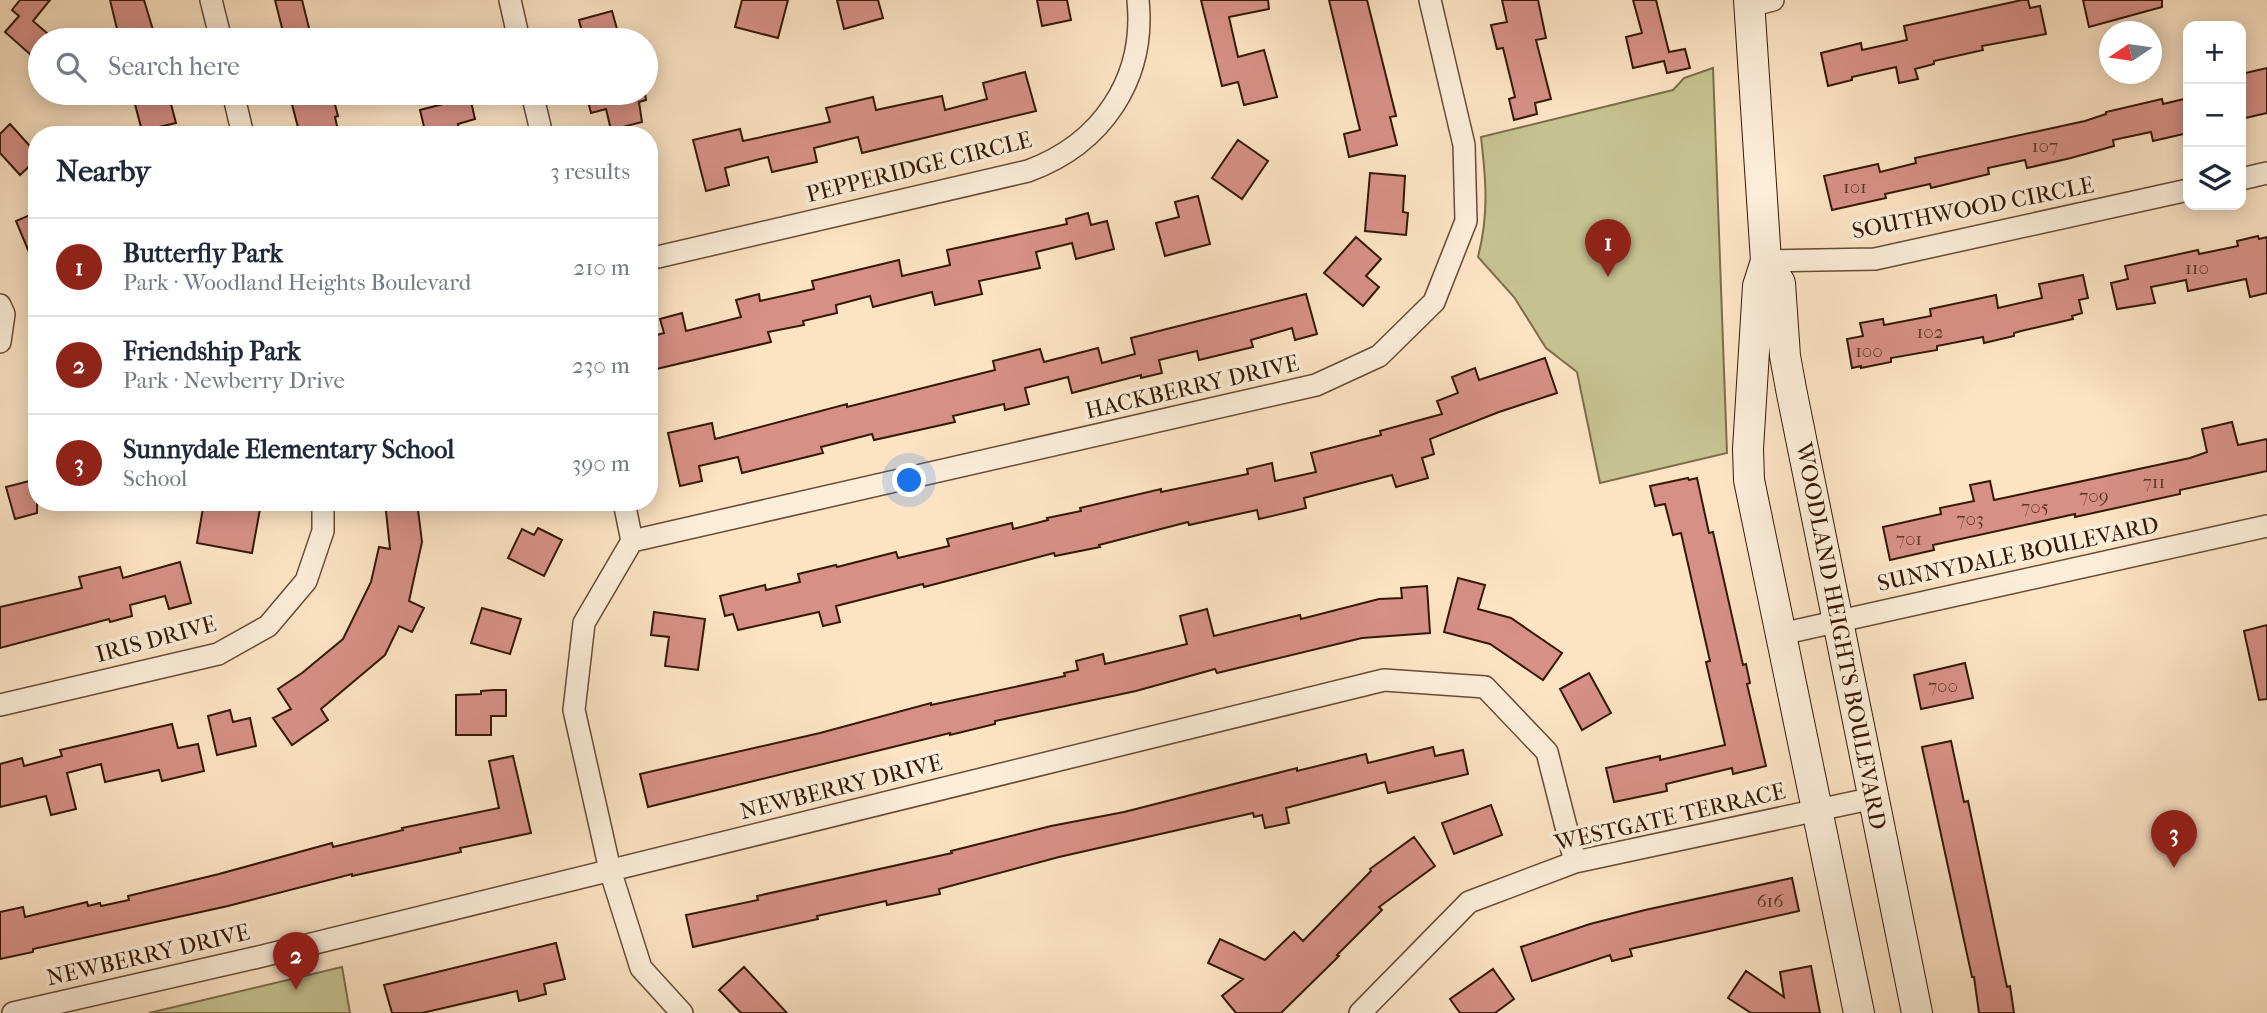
<!DOCTYPE html>
<html lang="en">
<head>
<meta charset="utf-8">
<style>
	body { margin:0; font-family:"IM FELL French Canon",serif; background:#f6f6f7; color:#1f2937 }
	.controls { position:absolute; right:21px; top:21px; display:grid; overflow:hidden; border-radius:14px; box-shadow:0 4px 18px #0003 }
	.controls button { width:63px; height:63px; display:grid; place-items:center; padding:0; border:0; border-bottom:2px solid #e0e1e3; background:#fff; color:#1f2937; font:35px sans-serif }
	.compass { position:absolute; left:2099px; top:21px; width:63px; height:63px; border-radius:50%; background:#fff; box-shadow:0 4px 18px #0003; rotate:257deg }
	.you { position:absolute; left:910px; top:481px; width:24px; height:24px; margin:-18px; border:5px solid #fff; border-radius:50%; background:#1a73e8; box-shadow:0 0 0 10px #1a73e833 }
	.badge { display:grid; place-items:center; width:46px; height:46px; border-radius:50%; background:#8f2418; color:#fff; font-size:23px; font-weight:700 }
	.pin { position:absolute; translate:-50% -58px; filter:drop-shadow(0 2px 4px #0008) }
	.pin::after { content:''; position:absolute; top:37px; width:24px; height:21px; background:inherit; clip-path:polygon(0 0,100% 0,50% 100%) }
	.list { margin:0; padding:0; list-style:none }
	h2 { display:flex; justify-content:space-between; align-items:center; height:91px; margin:0; padding:0 28px; font-size:30px }
	h2 small { font-size:23px; font-weight:400; color:#747a83 }
	.list li { display:grid; grid-template-columns:46px 1fr auto; gap:21px; align-items:center; box-sizing:border-box; height:98px; padding:0 28px; border-top:2px solid #e0e1e3 }
	.list b { display:block; font-size:26px; white-space:nowrap }
	.list p { margin:0; font-size:23px; white-space:nowrap; color:#747a83 }
	.list em { font-size:23px; font-style:normal; color:#747a83 }
	.icon { flex:none; width:38px; height:38px; fill:none; stroke:currentColor; stroke-width:2; stroke-linecap:round; stroke-linejoin:round }
	.map { position:relative; flex:none; width:2267px; height:1013px; overflow:hidden }
	.search { position:absolute; background:#fff; box-shadow:0 4px 18px #0003; left:28px; top:28px; width:630px; height:77px; display:flex; align-items:center; gap:18px; box-sizing:border-box; padding:0 24px; border-radius:38px; color:#747a83; font-size:26px }
	.panel { position:absolute; background:#fff; box-shadow:0 4px 18px #0003; left:28px; top:126px; width:630px; height:385px; border-radius:28px }
	.map>svg:first-child { display:block }
</style>
</head>
<body>
<div class="map">
<svg width="2267" height="1013" viewBox="0 0 2267 1013">
	<rect width="100%" height="100%" fill="#fbe3c4"/>
	<filter id="stains"><feTurbulence type="fractalNoise" baseFrequency=".00286" numOctaves="4"/><feColorMatrix values="0 0 0 0 .2 0 0 0 0 .09 0 0 0 0 .02 0 0 0 .5 -.17"/></filter>
	<radialGradient id="worn" r=".72"><stop offset=".6" stop-color="#630" stop-opacity="0"/><stop offset="1" stop-color="#630" stop-opacity=".3"/></radialGradient>
	<path fill="#c5c190" stroke="#7d6d4b" stroke-width="2" d="M1713,68L1727,453L1600,483L1577,372L1546,348L1514,297L1478,257C1489,214 1486,180 1481,137L1673,90L1684,78Z
		M342,967L350,1013H149Z"/>
	<path fill="#d69086" stroke="#351906" stroke-width="2" d="M20,0H50L33,21L55,40H40V63L5,32L19,16L12,10Z
		M110,0H144L156,40H101L100,34L117,29Z
		M275,0H302L312,40H285Z
		M742,0H788L778,38L735,27Z
		M837,0H878L883,18L844,29Z
		M1037,0H1067L1071,20L1042,26Z
		M1201,0H1268L1269,9L1229,17L1238,57L1264,50L1277,97L1244,105L1238,82L1222,86Z
		M1329,0H1367L1396,116L1390,117L1397,145L1349,157L1344,134L1360,130Z
		M1502,0H1538L1546,38L1536,40L1551,99L1535,103L1537,114L1514,120L1509,99L1515,97L1503,48L1497,49L1491,25L1507,22Z
		M1633,0H1656L1669,52L1685,49L1690,68L1667,73L1664,61L1633,68L1626,37L1642,33Z
		M2022,0H2028L2030,8L2040,6L2046,34L1982,46L1983,50L1934,61V64L1915,69L1918,79L1899,83L1896,67L1852,77V80L1828,86L1821,53L1861,43L1862,50L1907,40L1904,26Z
		M2083,0H2162V7L2089,27Z
		M612,11L620,40H584L579,20Z
		M2267,68V113L2241,119V74Z
		M1025,72L1036,111L862,153L858,137L814,148L817,162L772,172L768,157L725,168L729,185L706,191L693,140L740,129L743,141L830,122L826,108L873,97L876,110L942,96L945,110L987,99L983,83Z
		M132,93H168L176,123L142,131Z
		M289,93H332L338,116L335,117L339,135H300Z
		M586,93H645L646,100L639,102L642,122L611,130L606,109L591,113Z
		M470,97L475,119L458,124L460,135H426L420,110Z
		M2188,98V133L2153,141L2151,132L2113,140L2114,146L2071,158L2027,168L2025,160L1988,168L1989,174L1931,188L1930,184L1885,194L1886,198L1832,210L1824,176L1878,164L1880,172L1916,163L1915,158L2085,121L2106,114V112L2162,99L2163,104Z
		M10,124L37,154V159L20,175L0,153V134Z
		M1238,140L1268,161L1242,199L1212,178Z
		M1370,173L1405,176L1403,212L1408,213L1406,235L1365,231Z
		M1198,196L1210,244L1165,256L1156,223L1179,217L1175,202Z
		M37,212V269H36L16,221Z
		M1088,213L1091,225L1107,221L1114,249L1076,259L1072,243L1036,252L1040,268L979,281L982,294L935,305L932,292L873,307L870,296L836,305L837,313L803,321L804,325L768,332L771,342L652,370L649,360V337L664,333L660,319L682,313L686,331L741,317L736,300L759,294L760,301L814,289L812,281L899,260L902,276L950,265L947,250L1067,224L1066,219Z
		M2258,236L2259,239L2267,237V293L2250,297L2246,279L2188,291L2186,280L2151,287L2155,303L2117,309L2111,283L2128,279L2125,266L2198,250L2199,254L2238,246L2237,241Z
		M1356,237L1381,259L1366,276L1379,287L1363,306L1324,273Z
		M2083,275L2088,298L2079,300L2082,313L2072,316L2073,319L2021,331L2014,333V336L1984,343L1983,337L1937,346V350L1891,358V362L1861,368V366L1852,368L1847,339L1863,336L1860,323L1883,319L1884,325L1931,316L1930,309L1996,295L1998,308L2042,298L2039,284Z
		M1306,294L1317,334L1295,340L1292,328L1251,340L1253,347L1199,360L1197,351L1159,360L1162,373L1141,378V375L1072,393L1068,377L1025,388L1029,404L1005,410L1004,404L953,416L955,422L874,440L872,434L821,447L823,453L742,473L738,457L699,466L702,481L680,486L668,433L712,423L715,439L847,404V407L995,370L993,361L1040,349L1044,362L1098,348L1102,363L1135,354L1131,338Z
		M1545,358L1557,393L1499,412L1430,439L1434,454L1422,458L1428,478L1396,487L1392,475L1304,498L1306,508L1259,519L1257,510L1189,525L1188,522L1099,545L1100,547L1055,556L1054,553L924,587L923,584L836,606L840,622L823,626L819,612L738,630L733,614L725,616L720,596L765,585L766,590L800,582L798,574L836,565L837,567L896,552L898,558L949,546L947,539L1012,523L1013,529L1048,520L1047,518L1081,511L1080,508L1161,489V492L1248,474L1247,469L1272,463L1275,481L1316,472L1311,453L1381,435L1380,431L1442,414L1437,401L1458,393L1452,377L1475,368L1479,380Z
		M2232,422L2238,445L2267,439V471L2180,490V494L2075,517V514L1933,545L1934,550L1890,560L1883,527L1941,514L1940,508L1974,501L1970,485L1990,481L1994,500L2190,458L2207,452L2202,429Z
		M1688,478L1689,480L1697,478L1709,533L1713,532L1743,665L1746,664L1750,683L1747,684L1766,766L1733,774L1732,768L1666,784L1667,791L1614,802L1606,768L1660,756V760L1725,745L1706,662L1710,661L1681,533L1673,535L1665,504L1655,506L1650,486Z
		M37,479V513L15,519L6,487Z
		M204,502H224L260,509L252,553L197,543Z
		M385,502H417L422,542L409,601L424,608L412,632L399,626L385,655L321,709L328,720L292,745L273,718L291,709L278,689L302,673L343,639L371,582L379,547L390,549Z
		M538,528L562,540L544,576L508,558L522,529L534,535Z
		M180,562L191,603L169,609L165,596L130,605L132,616L110,622L109,619L0,648V607L82,588L79,577L120,567L123,578Z
		M1458,578L1485,585L1478,609L1511,618L1562,653L1543,680L1490,644L1444,632Z
		M1427,586L1430,633L1362,638L1217,673L1215,669L1136,691L995,721V724L950,735V733L648,807L640,774L820,733L931,703V705L1065,676L1064,673L1078,670L1076,661L1103,654L1105,664L1187,644L1180,616L1207,609L1214,636L1300,615L1301,619L1379,599L1402,598L1401,588Z
		M482,608L521,619L510,654L471,643Z
		M654,612L705,619L698,670L665,666L669,637L651,635Z
		M2267,625V699L2259,700L2244,631Z
		M1965,663L1973,698L1921,709L1914,675Z
		M1589,673L1611,713L1582,730L1560,689Z
		M494,690H506V716H491V735H456V695L481,694V691Z
		M230,710L233,722L250,718L256,746L217,755L208,716Z
		M172,724L178,748L198,744L204,771L162,781L159,770L105,782L101,764L67,773L76,809L51,815L46,796L0,807V764L22,758L24,766L62,756L60,750Z
		M1951,741L1964,802L1968,801L2007,987L2010,986L2014,1013H1979L1974,977H1972L1922,747Z
		M1433,747L1435,756L1463,750L1468,774L1388,793L1385,782L1286,808L1289,823L1265,828L1262,815L1254,817L1253,813L1059,857L939,889L940,894L887,905L886,901L817,916L818,919L693,947L686,915L758,900L757,896L952,853L951,851L1051,826L1124,812L1297,768V771L1366,754L1368,763Z
		M513,756L531,833L460,848L461,852L352,876V874L228,906L33,949V952L0,959V912L23,907L25,917L87,902L88,906L100,903L101,906L129,900L128,896L219,874L332,843L333,847L403,830L402,828L499,808L489,761Z
		M1491,805L1502,835L1454,854L1442,823Z
		M1414,837L1435,866L1379,907L1382,910L1337,955L1339,956L1281,1013H1236L1222,996L1243,979L1208,963L1220,939L1265,960L1294,932L1303,941L1371,871L1370,869Z
		M1792,878L1799,911L1630,949L1632,956L1612,961L1610,955L1532,981L1521,947L1590,924L1645,910Z
		M556,943L565,979L544,984L546,994L519,1001L517,991L422,1013H392L384,985Z
		M1811,966L1820,1013H1751L1728,998L1746,971L1784,997L1780,972Z
		M744,967L787,1013H741L719,990Z
		M1493,969L1514,999L1495,1013H1460L1450,999Z"/>
	<g fill="none" stroke-linecap="round" stroke-linejoin="round">
		<g stroke="#664c36" stroke-width="24">
			<path id="street" d="M211,0L221,40
				M510,0L519,40
				M1750,6L1773,0
				M233,93L243,135
				M532,93L542,135
				M2241,179L2267,173
				M649,259L1028,171C1102,144 1146,79 1138,0
				M1766,261L1875,259L2188,190
				M0,305L4,314L0,342
				M624,502L632,541L584,623L574,710L610,870L641,968L682,1013
				M632,541L1316,385L1379,356L1434,302L1466,221L1464,145L1430,0
				M1781,634L2267,526
				M0,705L218,654L268,626L306,581L323,531V502
				M13,1013L254,958L1384,680L1485,687L1547,752L1575,862
				M1360,1013L1469,902L1575,862L1874,798"/>
		</g>
		<g stroke="#351906" stroke-width="32">
			<path id="secondary" d="M1749,0L1766,261L1758,286L1748,449L1749,480L1859,1013
				M1766,261L1780,283L1785,356L1791,389L1917,1013"/>
		</g>
		<use href="#street" stroke="#fcedd9" stroke-width="21"/>
		<use href="#secondary" stroke="#fcedd9" stroke-width="30"/>
	</g>
	<g text-anchor="middle" dominant-baseline="central" stroke-width="7" stroke-linejoin="round" paint-order="stroke">
		<g font-size="19" fill="#5d3726">
			<text x="2045" y="146">107</text>
			<text x="1855" y="187">101</text>
			<text x="2197" y="268">110</text>
			<text x="1930" y="332">102</text>
			<text x="1869" y="351">100</text>
			<text x="2154" y="482">711</text>
			<text x="2094" y="496">709</text>
			<text x="2035" y="507">705</text>
			<text x="1970" y="519">703</text>
			<text x="1909" y="539">701</text>
			<text x="1943" y="686">700</text>
			<text x="1770" y="901">616</text>
		</g>
		<g font-size="23" fill="#351906" stroke="#fcedd9">
			<text transform="translate(919 167) rotate(-14)">PEPPERIDGE CIRCLE</text>
			<text transform="translate(1973 208) rotate(-11)">SOUTHWOOD CIRCLE</text>
			<text transform="translate(1192 387) rotate(-13)">HACKBERRY DRIVE</text>
			<text transform="translate(2018 554) rotate(-12)">SUNNYDALE BOULEVARD</text>
			<text transform="translate(1841 636) rotate(79)">WOODLAND HEIGHTS BOULEVARD</text>
			<text transform="translate(156 639) rotate(-15)">IRIS DRIVE</text>
			<text transform="translate(841 787) rotate(-14)">NEWBERRY DRIVE</text>
			<text transform="translate(1670 817) rotate(-13)">WESTGATE TERRACE</text>
			<text transform="translate(148 955) rotate(-13)">NEWBERRY DRIVE</text>
		</g>
	</g>
	<rect width="100%" height="100%" filter="url(#stains)"/>
	<rect width="100%" height="100%" fill="url(#worn)"/>
</svg>
<div class="controls">
<button>+</button>
<button>−</button>
<button><svg class="icon" aria-label="layers" viewBox="0 0 24 24"><path d="M12 4l9 5-9 5-9-5zM3 14l9 5 9-5"/></svg></button>
</div>
<svg class="compass" viewBox="-18 -18 36 36"><path d="M0-13l5 13h-10z" fill="#e53935"/><path d="M0 13l5-13h-10z" fill="#747a83"/></svg>
<div class="you"></div>
<div class="pin badge" style="left:1608px;top:277px">1</div>
<div class="pin badge" style="left:296px;top:990px">2</div>
<div class="pin badge" style="left:2174px;top:868px">3</div>
<div class="search"><svg class="icon" aria-label="search" viewBox="0 0 24 24"><circle cx="10" cy="10" r="6"/><path d="M15 15l6 6"/></svg>Search here</div>
<section class="panel">
<h2>Nearby<small>3 results</small></h2>
<ul class="list">
<li><span class="badge">1</span><div><b>Butterfly Park</b><p>Park · Woodland Heights Boulevard</p></div><em>210 m</em></li>
<li><span class="badge">2</span><div><b>Friendship Park</b><p>Park · Newberry Drive</p></div><em>230 m</em></li>
<li><span class="badge">3</span><div><b>Sunnydale Elementary School</b><p>School</p></div><em>390 m</em></li>
</ul>
</section>
</div>
</body>
</html>
